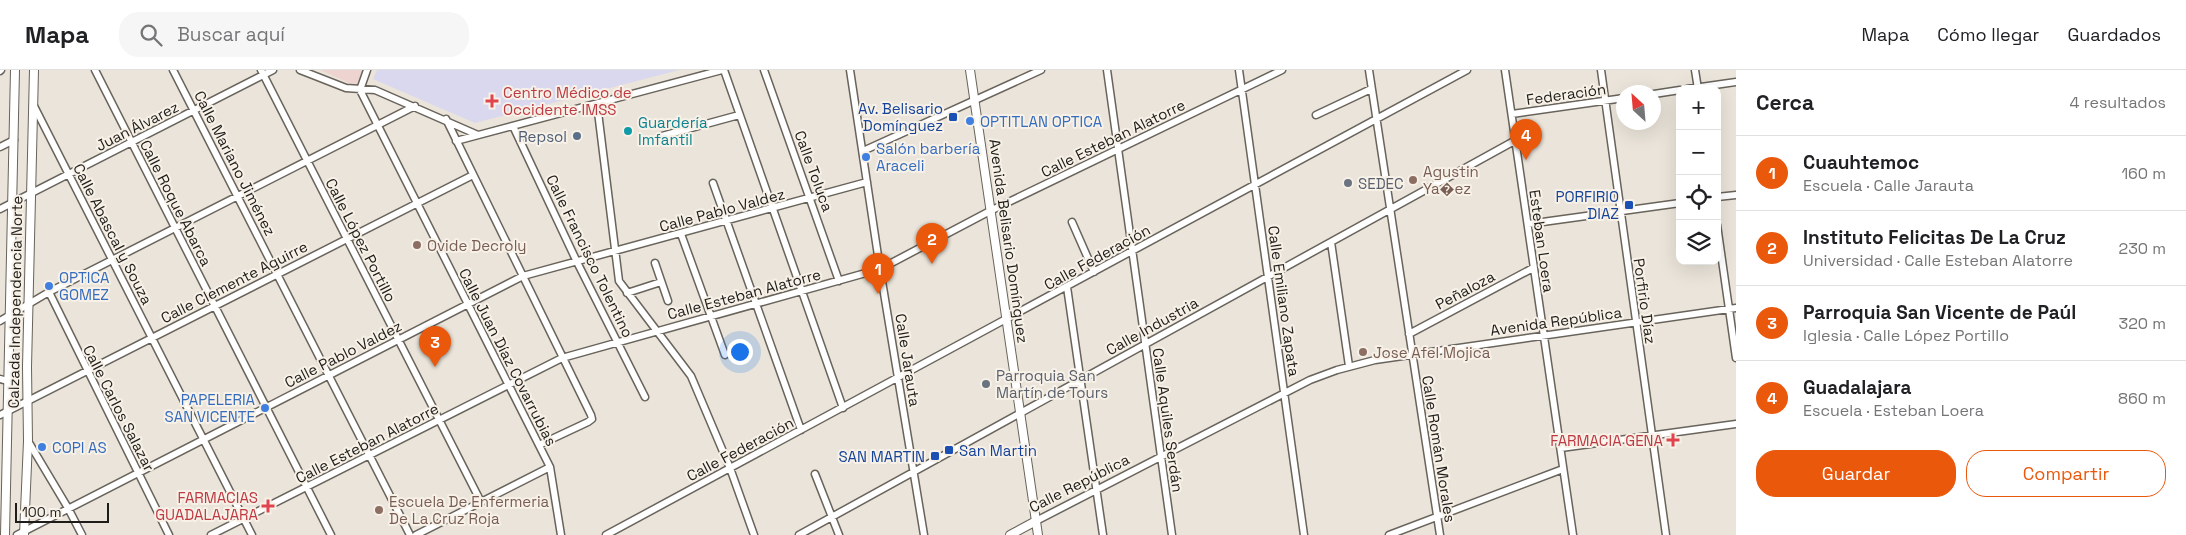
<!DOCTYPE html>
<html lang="es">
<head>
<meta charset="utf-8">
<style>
	body { margin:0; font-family:"Space Grotesk",sans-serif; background:#f6f6f6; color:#202124 }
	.controls { position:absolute; right:15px; top:15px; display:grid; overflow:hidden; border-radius:10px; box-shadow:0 5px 20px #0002 }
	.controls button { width:45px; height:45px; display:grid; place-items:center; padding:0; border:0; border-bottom:1px solid #e0e0e0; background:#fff; color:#202124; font:25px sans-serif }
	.compass { position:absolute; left:1616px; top:15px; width:45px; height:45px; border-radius:50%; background:#fff; box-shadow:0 5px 20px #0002; rotate:334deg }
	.scale { position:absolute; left:15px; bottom:12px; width:94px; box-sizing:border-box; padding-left:5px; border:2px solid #1e1c19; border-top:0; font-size:14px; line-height:18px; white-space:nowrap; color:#1e1c19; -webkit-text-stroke:4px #f7f1e8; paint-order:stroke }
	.you { position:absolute; left:739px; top:281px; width:18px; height:18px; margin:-12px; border:4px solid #fff; border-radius:50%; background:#1a73e8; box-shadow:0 0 0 8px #1a73e833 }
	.badge { display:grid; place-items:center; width:32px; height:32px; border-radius:50%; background:#ea580c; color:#fff; font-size:16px; font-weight:700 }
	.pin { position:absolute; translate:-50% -41px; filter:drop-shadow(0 1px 2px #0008) }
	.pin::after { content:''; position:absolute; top:26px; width:18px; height:15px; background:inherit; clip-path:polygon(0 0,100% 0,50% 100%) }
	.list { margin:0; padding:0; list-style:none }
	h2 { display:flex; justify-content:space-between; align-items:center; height:65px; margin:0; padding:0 20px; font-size:21px }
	h2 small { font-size:16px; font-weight:400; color:#757577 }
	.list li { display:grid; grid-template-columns:32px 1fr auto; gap:15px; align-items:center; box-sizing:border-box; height:75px; padding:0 20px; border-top:1px solid #e0e0e0 }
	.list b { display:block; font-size:19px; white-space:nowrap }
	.list p { margin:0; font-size:16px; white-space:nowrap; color:#757577 }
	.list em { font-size:16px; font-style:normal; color:#757577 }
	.actions { display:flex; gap:10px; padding:15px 20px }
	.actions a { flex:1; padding:11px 0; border:1px solid #ea580c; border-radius:20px; text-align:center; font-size:18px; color:#ea580c }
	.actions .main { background:#ea580c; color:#fff }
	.icon { flex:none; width:28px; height:28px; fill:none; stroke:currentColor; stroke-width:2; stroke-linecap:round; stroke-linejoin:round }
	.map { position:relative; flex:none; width:1736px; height:465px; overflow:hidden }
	header { display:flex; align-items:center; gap:30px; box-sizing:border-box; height:70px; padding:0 25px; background:#fff; border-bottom:1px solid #e0e0e0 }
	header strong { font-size:24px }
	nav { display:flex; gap:28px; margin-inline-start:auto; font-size:18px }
	.search { width:350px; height:45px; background:#f6f6f6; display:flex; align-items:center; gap:12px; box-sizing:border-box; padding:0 18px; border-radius:20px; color:#757577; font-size:19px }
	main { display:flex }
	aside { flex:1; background:#fff }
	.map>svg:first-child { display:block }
</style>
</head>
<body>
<header>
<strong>Mapa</strong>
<div class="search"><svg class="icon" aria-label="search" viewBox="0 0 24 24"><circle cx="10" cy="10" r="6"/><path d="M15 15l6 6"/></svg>Buscar aquí</div>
<nav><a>Mapa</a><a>Cómo llegar</a><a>Guardados</a></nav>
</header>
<main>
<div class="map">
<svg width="1736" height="465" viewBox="0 0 1736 465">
	<rect width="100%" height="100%" fill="#eae4da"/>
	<path fill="#eed4d1" d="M320,0H365L358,17Z"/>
	<path fill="#dad8ee" d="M377,0H679L475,53L373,9Z"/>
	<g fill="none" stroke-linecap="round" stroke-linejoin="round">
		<g stroke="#68635b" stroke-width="9">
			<path id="minor" d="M95,0L331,465
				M173,0L410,465
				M261,0L481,432
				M300,0L346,18L375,20L478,65
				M367,0L360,20L550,397L561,465
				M724,0L843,338
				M764,0L839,211
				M850,0L880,199L924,465
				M1107,0L1172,465
				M1239,0L1304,465
				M1369,0L1440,465
				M1505,0L1573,465
				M1601,0L1666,465
				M1695,0L1698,19
				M0,1L1,0
				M1687,19L1736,12
				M1654,24L1680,20
				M597,34L619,211L691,306L730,398L754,465
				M34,36L252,465
				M1512,44L1624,28
				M1316,45L1371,19
				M446,49L591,345L592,349L588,352L539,375
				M513,56L577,192L645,327
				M662,66L739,45
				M456,71L722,0
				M0,77L14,70
				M863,81L1041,0
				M713,113L801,360
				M1717,127L1736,125
				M0,139L273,0
				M1072,152L1094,202
				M1528,154L1680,133
				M1717,155L1736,288
				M681,164L725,285
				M1331,172L1349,296
				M655,193L668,231
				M1067,217L1103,465
				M49,222L169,465
				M627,223L661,212
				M0,251L49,222L415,36
				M1409,264L1533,198
				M0,309L8,311
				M0,345L473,105
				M28,371L68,438L82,465
				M1561,378L1736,354
				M815,404L839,465
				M1036,451L1310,310L1337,300L1375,290L1736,238
				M17,465L523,206L867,112
				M211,465L562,288L880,199L990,141L1282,0
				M416,465L550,397
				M606,465L1467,0
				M799,465L1516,70
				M1389,465L1563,399"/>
		</g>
		<g stroke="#68635b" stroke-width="10">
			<path id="major" d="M970,0L1038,465
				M5,465L15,0
				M24,465L28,371L27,297L34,0
				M1010,465L1036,451"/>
		</g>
		<use href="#minor" stroke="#fff" stroke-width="6"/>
		<use href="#major" stroke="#fff" stroke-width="8"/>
	</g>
	<g fill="#e0444e" stroke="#f7f1e8" stroke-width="2">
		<path d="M489.5 23.5h5v5h5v5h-5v5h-5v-5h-5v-5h5z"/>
		<path d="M1670.5 362.5h5v5h5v5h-5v5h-5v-5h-5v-5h5z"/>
		<path d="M265.5 428.5h5v5h5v5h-5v5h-5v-5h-5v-5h5z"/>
	</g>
	<g fill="#1a4fb4" stroke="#f7f1e8" stroke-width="2">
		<rect x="948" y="42" width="10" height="10" rx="2.5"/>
		<rect x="1624" y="130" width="10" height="10" rx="2.5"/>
		<rect x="944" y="375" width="10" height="10" rx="2.5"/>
		<rect x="930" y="381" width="10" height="10" rx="2.5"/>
	</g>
	<g fill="#3f7fe0" stroke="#f7f1e8" stroke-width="2">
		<circle cx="970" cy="51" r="5"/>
		<circle cx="866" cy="87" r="5"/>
		<circle cx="49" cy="216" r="5"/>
		<circle cx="265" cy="338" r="5"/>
		<circle cx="42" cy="377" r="5"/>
	</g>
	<circle fill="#0f9aa8" stroke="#f7f1e8" stroke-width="2" cx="628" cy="61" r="5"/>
	<circle fill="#5c6f8a" stroke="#f7f1e8" stroke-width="2" cx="577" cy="66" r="5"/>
	<g fill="#8d6e63" stroke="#f7f1e8" stroke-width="2">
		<circle cx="1413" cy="110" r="5"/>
		<circle cx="417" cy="175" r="5"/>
		<circle cx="1363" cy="282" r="5"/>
		<circle cx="379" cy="440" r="5"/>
	</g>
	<g fill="#6b7280" stroke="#f7f1e8" stroke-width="2">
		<circle cx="1348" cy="113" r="5"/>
		<circle cx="986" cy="314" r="5"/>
	</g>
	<g text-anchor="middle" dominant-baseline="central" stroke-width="4" stroke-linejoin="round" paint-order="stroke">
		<g font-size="15" fill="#be3a42" stroke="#f7f1e8" text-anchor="end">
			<text x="503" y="22" text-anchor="start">Centro Médico de<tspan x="503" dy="17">Occidente IMSS</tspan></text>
			<text x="1663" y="370">FARMACIA GENA</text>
			<text x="258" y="427">FARMACIAS<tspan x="258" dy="17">GUADALAJARA</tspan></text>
		</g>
		<g font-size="15" fill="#1e1c19" stroke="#f7f1e8">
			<text transform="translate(1566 24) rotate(-8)">Federación</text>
			<text transform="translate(137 56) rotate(-27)">Juan Álvarez</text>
			<text transform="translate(1113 68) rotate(-26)">Calle Esteban Alatorre</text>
			<text transform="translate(235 93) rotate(63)">Calle Mariano Jiménez</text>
			<text transform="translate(814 101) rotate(70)">Calle Toluca</text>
			<text transform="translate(176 133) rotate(63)">Calle Roque Abarca</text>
			<text transform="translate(722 140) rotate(-15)">Calle Pablo Valdez</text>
			<text transform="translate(113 164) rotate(63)">Calle Abascal y Souza</text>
			<text transform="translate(361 170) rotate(63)">Calle López Portillo</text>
			<text transform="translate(1009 171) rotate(82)">Avenida Belisario Domínguez</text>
			<text transform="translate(1542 171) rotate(82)">Esteban Loera</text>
			<text transform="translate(590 186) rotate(64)">Calle Francisco Tolentino</text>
			<text transform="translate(1097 187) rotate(-29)">Calle Federación</text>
			<text transform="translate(234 212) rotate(-27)">Calle Clemente Aguirre</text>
			<text transform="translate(1465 220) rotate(-28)">Peñaloza</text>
			<text transform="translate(744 224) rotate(-15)">Calle Esteban Alatorre</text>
			<text transform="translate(1284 231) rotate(82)">Calle Emiliano Zapata</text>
			<text transform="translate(1645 231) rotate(82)">Porfirio Díaz</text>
			<text transform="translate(15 232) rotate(-89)">Calzada Independencia Norte</text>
			<text transform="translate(1556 251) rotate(-8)">Avenida República</text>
			<text transform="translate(1152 256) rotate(-29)">Calle Industria</text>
			<text transform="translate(343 284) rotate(-27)">Calle Pablo Valdez</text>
			<text transform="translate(508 287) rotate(63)">Calle Juan Díaz Covarrubias</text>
			<text transform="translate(908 290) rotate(81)">Calle Jarauta</text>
			<text transform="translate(119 338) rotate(63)">Calle Carlos Salazar</text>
			<text transform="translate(1168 350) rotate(82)">Calle Aquiles Serdán</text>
			<text transform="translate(367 373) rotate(-27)">Calle Esteban Alatorre</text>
			<text transform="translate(740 379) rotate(-28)">Calle Federación</text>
			<text transform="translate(1439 379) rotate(81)">Calle Román Morales</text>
			<text transform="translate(1079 413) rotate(-27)">Calle República</text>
		</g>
		<g font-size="15" fill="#164399" stroke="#f7f1e8" text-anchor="end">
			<text x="943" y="38">Av. Belisario<tspan x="943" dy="17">Domínguez</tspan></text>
			<text x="1619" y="126">PORFIRIO<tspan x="1619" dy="17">DIAZ</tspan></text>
			<text x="959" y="380" text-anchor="start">San Martin</text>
			<text x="925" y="386">SAN MARTIN</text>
		</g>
		<g font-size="15" fill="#366cbe" stroke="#f7f1e8" text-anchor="start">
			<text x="980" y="51">OPTITLAN OPTICA</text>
			<text x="876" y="78">Salón barbería<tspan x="876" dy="17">Araceli</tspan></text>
			<text x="59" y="207">OPTICA<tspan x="59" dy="17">GOMEZ</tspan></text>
			<text x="255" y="329" text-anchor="end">PAPELERIA<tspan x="255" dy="17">SAN VICENTE</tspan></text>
			<text x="52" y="377">COPI AS</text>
		</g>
		<g font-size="15" fill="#0d838f" stroke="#f7f1e8" text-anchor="start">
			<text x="638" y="52">Guardería<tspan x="638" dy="17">Imfantil</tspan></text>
		</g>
		<g font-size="15" fill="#4e5e75" stroke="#f7f1e8" text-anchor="end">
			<text x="567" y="66">Repsol</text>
		</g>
		<g font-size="15" fill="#785e54" stroke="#f7f1e8" text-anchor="start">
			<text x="1423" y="101">Agustin<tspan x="1423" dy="17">Ya�ez</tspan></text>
			<text x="427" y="175">Ovide Decroly</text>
			<text x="1373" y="282">Jose Afel Mojica</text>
			<text x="389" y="431">Escuela De Enfermeria<tspan x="389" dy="17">De La Cruz Roja</tspan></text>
		</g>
		<g font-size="15" fill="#5b616d" stroke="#f7f1e8" text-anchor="start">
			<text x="1358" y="113">SEDEC</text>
			<text x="996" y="305">Parroquia San<tspan x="996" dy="17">Martín de Tours</tspan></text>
		</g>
	</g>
</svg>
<div class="controls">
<button>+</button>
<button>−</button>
<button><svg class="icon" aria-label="locate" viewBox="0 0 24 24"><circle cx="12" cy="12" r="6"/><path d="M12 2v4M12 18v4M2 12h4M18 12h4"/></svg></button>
<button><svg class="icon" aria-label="layers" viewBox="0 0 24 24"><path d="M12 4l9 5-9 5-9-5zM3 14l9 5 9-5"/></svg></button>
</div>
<svg class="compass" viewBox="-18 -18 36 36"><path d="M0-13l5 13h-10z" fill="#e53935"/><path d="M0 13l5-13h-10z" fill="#757577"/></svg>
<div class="scale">100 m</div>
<div class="you"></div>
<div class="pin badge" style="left:878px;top:224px">1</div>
<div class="pin badge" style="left:932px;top:194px">2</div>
<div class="pin badge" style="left:435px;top:297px">3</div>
<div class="pin badge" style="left:1526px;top:90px">4</div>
</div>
<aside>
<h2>Cerca<small>4 resultados</small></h2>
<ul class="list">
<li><span class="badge">1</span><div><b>Cuauhtemoc</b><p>Escuela · Calle Jarauta</p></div><em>160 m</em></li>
<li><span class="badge">2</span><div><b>Instituto Felicitas De La Cruz</b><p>Universidad · Calle Esteban Alatorre</p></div><em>230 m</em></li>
<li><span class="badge">3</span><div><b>Parroquia San Vicente de Paúl</b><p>Iglesia · Calle López Portillo</p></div><em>320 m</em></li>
<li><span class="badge">4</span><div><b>Guadalajara</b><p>Escuela · Esteban Loera</p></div><em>860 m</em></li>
</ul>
<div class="actions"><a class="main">Guardar</a><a>Compartir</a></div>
</aside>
</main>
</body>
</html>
